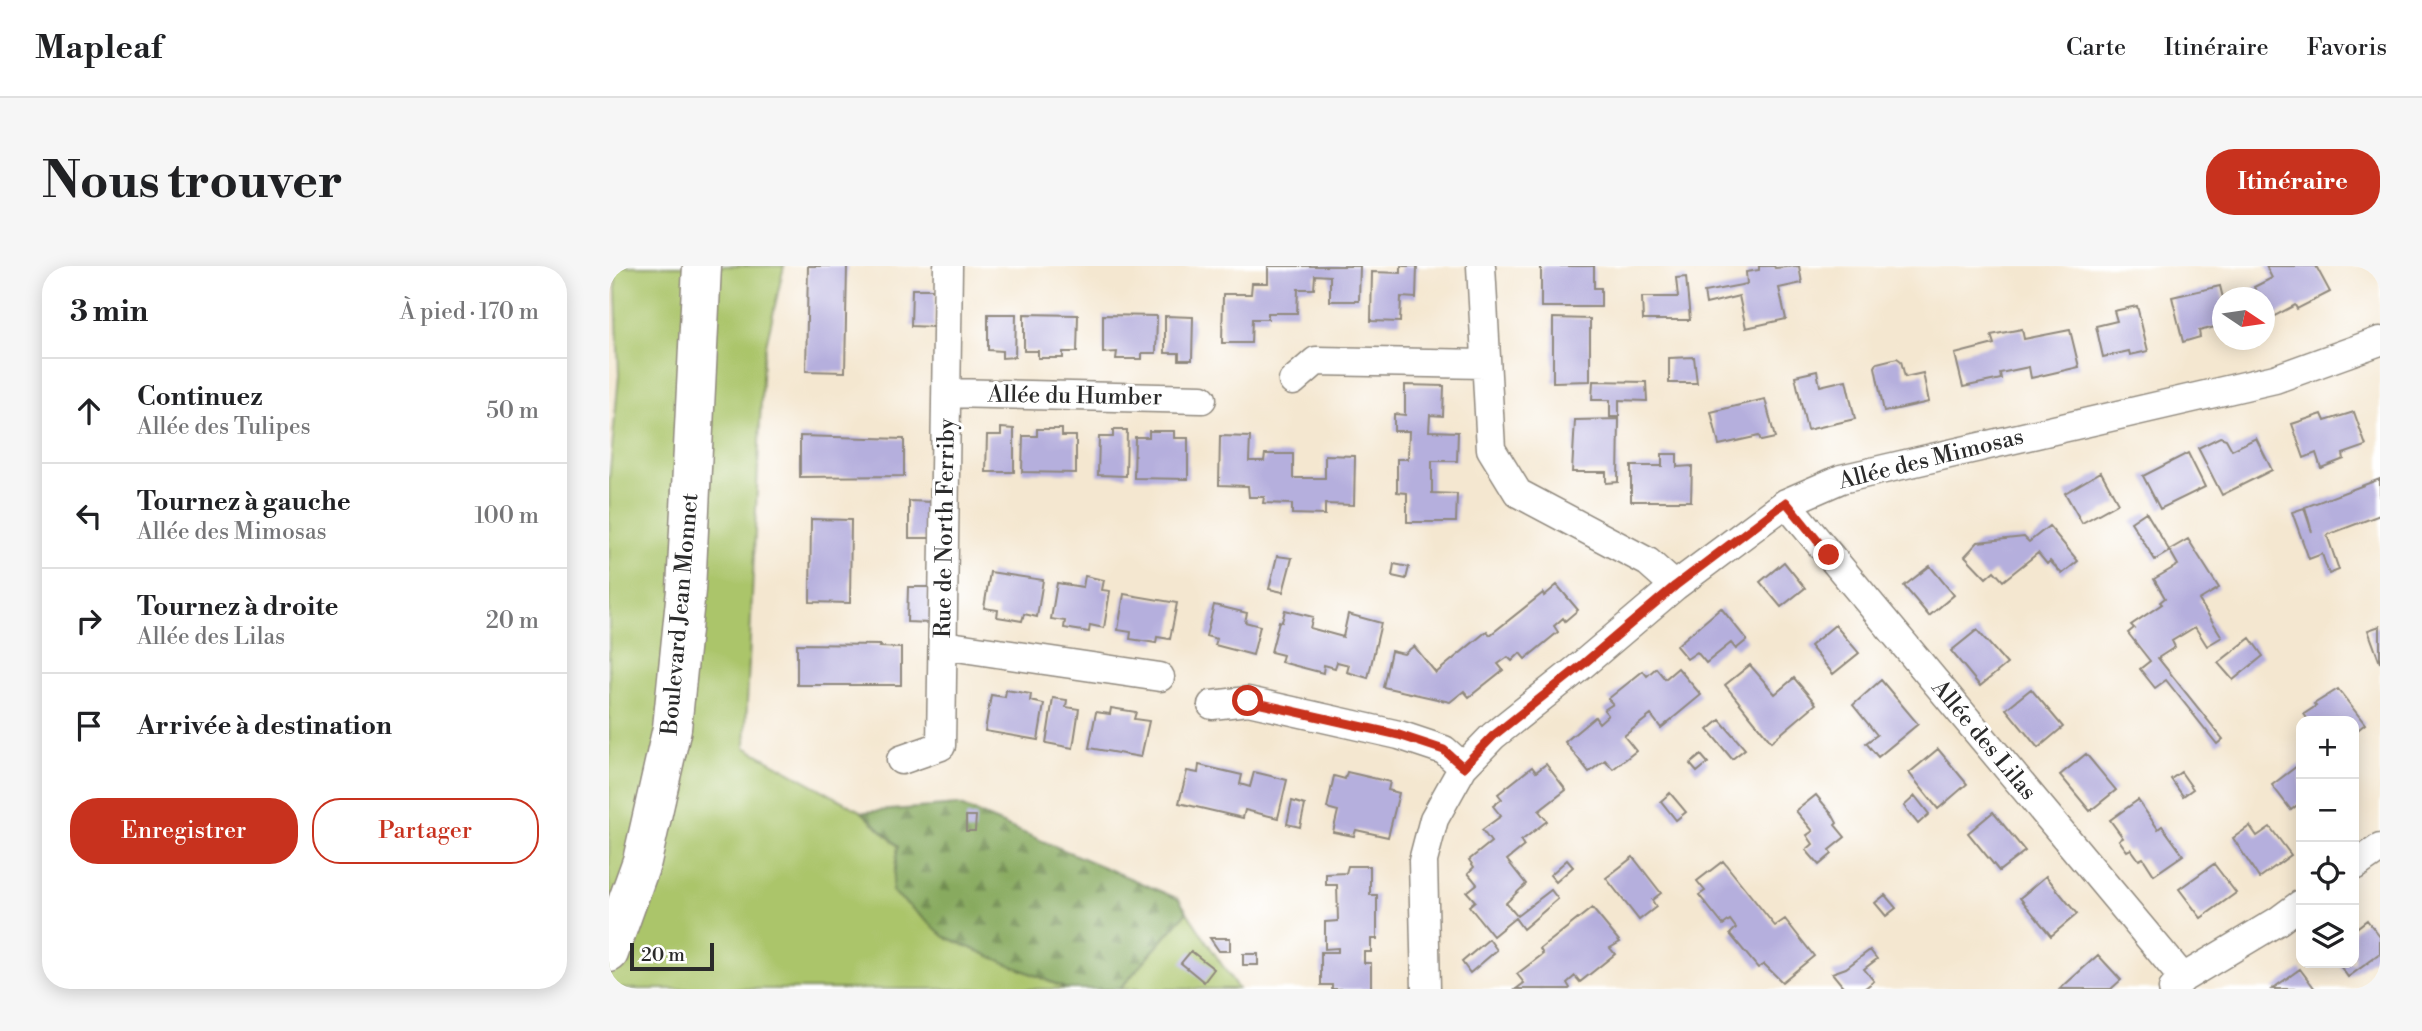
<!DOCTYPE html>
<html lang="fr">
<head>
<meta charset="utf-8">
<style>
	body { margin:0; font-family:"Libre Bodoni",serif; background:#f6f6f6; color:#202124 }
	.controls { position:absolute; right:21px; bottom:21px; display:grid; overflow:hidden; border-radius:14px; box-shadow:0 4px 18px #0003 }
	.controls button { width:63px; height:63px; display:grid; place-items:center; padding:0; border:0; border-bottom:2px solid #e0e0e0; background:#fff; color:#202124; font:35px sans-serif }
	.compass { position:absolute; left:1603px; top:21px; width:63px; height:63px; border-radius:50%; background:#fff; box-shadow:0 4px 18px #0003; rotate:103deg }
	.scale { position:absolute; left:21px; bottom:18px; width:84px; box-sizing:border-box; padding-left:7px; border:4px solid #2b2b2b; border-top:0; font-size:19px; line-height:24px; white-space:nowrap; color:#2b2b2b; -webkit-text-stroke:5px #fff; paint-order:stroke }
	.stop { position:absolute; width:21px; height:21px; margin:-16px; border:5px solid #c8321e; border-radius:50%; background:#fff }
	.stop.end { background:#c8321e; border-color:#fff; box-shadow:0 2px 7px #0008 }
	.list { margin:0; padding:0; list-style:none }
	h2 { display:flex; justify-content:space-between; align-items:center; height:91px; margin:0; padding:0 28px; font-size:30px }
	h2 small { font-size:23px; font-weight:400; color:#757577 }
	.list li { display:grid; grid-template-columns:46px 1fr auto; gap:21px; align-items:center; box-sizing:border-box; height:105px; padding:0 28px; border-top:2px solid #e0e0e0 }
	.list b { display:block; font-size:26px; white-space:nowrap }
	.list p { margin:0; font-size:23px; white-space:nowrap; color:#757577 }
	.list em { font-size:23px; font-style:normal; color:#757577 }
	.actions { display:flex; gap:14px; padding:21px 28px }
	.actions a { flex:1; padding:16px 0; border:2px solid #c8321e; border-radius:28px; text-align:center; font-size:24px; color:#c8321e }
	.actions .main { background:#c8321e; color:#fff }
	.icon { flex:none; width:38px; height:38px; fill:none; stroke:currentColor; stroke-width:2; stroke-linecap:round; stroke-linejoin:round }
	.map { position:relative; flex:none; width:1771px; height:723px; overflow:hidden; border-radius:28px }
	header { display:flex; align-items:center; gap:42px; box-sizing:border-box; height:98px; padding:0 35px; background:#fff; border-bottom:2px solid #e0e0e0 }
	header strong { font-size:33px }
	nav { display:flex; gap:38px; margin-inline-start:auto; font-size:24px }
	.intro { display:flex; align-items:center; justify-content:space-between; box-sizing:border-box; height:168px; padding:0 42px }
	h1 { margin:0; font-size:49px }
	.button { padding:18px 32px; border-radius:28px; background:#c8321e; color:#fff; font-size:24px; font-weight:700 }
	main { display:flex; gap:42px; padding:0 42px }
	aside { flex:1; background:#fff; border-radius:28px; box-shadow:0 4px 18px #0003 }
	.map>svg:first-child { display:block }
</style>
</head>
<body>
<header>
<strong>Mapleaf</strong>
<nav><a>Carte</a><a>Itinéraire</a><a>Favoris</a></nav>
</header>
<div class="intro"><h1>Nous trouver</h1><a class="button">Itinéraire</a></div>
<main>
<aside>
<h2>3 min<small>À pied · 170 m</small></h2>
<ul class="list">
<li><svg class="icon" aria-label="ahead" viewBox="0 0 24 24"><path d="M12 20V5M6 11l6-6 6 6"/></svg><div><b>Continuez</b><p>Allée des Tulipes</p></div><em>50 m</em></li>
<li><svg class="icon" aria-label="left" viewBox="0 0 24 24"><path d="M17 20v-9H6M10 6l-5 5 5 5"/></svg><div><b>Tournez à gauche</b><p>Allée des Mimosas</p></div><em>100 m</em></li>
<li><svg class="icon" aria-label="right" viewBox="0 0 24 24"><path d="M7 20v-9h11M14 6l5 5-5 5"/></svg><div><b>Tournez à droite</b><p>Allée des Lilas</p></div><em>20 m</em></li>
<li><svg class="icon" aria-label="arrive" viewBox="0 0 24 24"><path d="M6 21V4h12l-3 4 3 4H6"/></svg><div><b>Arrivée à destination</b></div></li>
</ul>
<div class="actions"><a class="main">Enregistrer</a><a>Partager</a></div>
</aside>
<div class="map">
<svg width="1771" height="723" viewBox="0 0 1771 723">
	<defs>
		<pattern id="forest-firs" width="22" height="20" patternUnits="userSpaceOnUse" patternTransform="scale(1.75)"><rect width="22" height="20" fill="#88aa5f"/><path d="M5 1l3.5 6h-7zM16 11l3.5 6h-7z" fill="#6f8b4f"/></pattern>
	</defs>
	<rect width="100%" height="100%" fill="#fff"/>
	<filter id="ink" filterUnits="userSpaceOnUse"><feTurbulence type="fractalNoise" baseFrequency=".0143" numOctaves="2"/><feDisplacementMap in="SourceGraphic" scale="14" xChannelSelector="R" yChannelSelector="G"/><feConvolveMatrix kernelMatrix="1 2 1 2 8 2 1 2 1" color-interpolation-filters="sRGB"/></filter>
	<filter id="wash" filterUnits="userSpaceOnUse"><feTurbulence type="fractalNoise" baseFrequency=".00686" numOctaves="4" result="noise"/><feDisplacementMap in="SourceGraphic" scale="28" xChannelSelector="R" yChannelSelector="G"/><feGaussianBlur stdDeviation="1.57" result="paint"/><feColorMatrix in="noise" values="0 0 0 0 0 0 0 0 0 0 0 0 0 0 0 0 0 1.4 0 .05"/><feComposite in="paint" operator="in"/></filter>
	<g filter="url(#wash)">
		<rect width="100%" height="100%" fill="#f4e7d0"/>
		<path fill="#abc56b" stroke="#6b784b" stroke-width="2" d="M6,0H175L154,92L136,481L253,546L289,580L284,625L336,671L458,723H0V214L10,109Z
			M578,646L629,723H511Z"/>
		<path fill="url(#forest-firs)" stroke="#5a6a45" stroke-width="2" d="M349,539L570,633L578,646L511,723H458L336,671L283,625L289,580L253,546Z"/>
		<g id="blocks">
			<path fill="#b5afdd" d="M199,0H238L236,106L197,105Z
				M659,0H751L750,35H721V10L706,9L705,23H689L688,47H659V53H643L642,77H613L614,28H642L643,17H659Z
				M792,0H808L807,32L792,31L791,56L762,55L763,6L792,7Z
				M932,0H985V22H992V41H932Z
				M1150,0H1165L1166,2L1190,0L1193,17L1170,22L1177,53L1137,62L1130,30L1097,38L1095,26L1138,18L1137,6L1150,4Z
				M1657,0H1707L1721,26L1688,43L1686,39L1662,52L1656,40V32H1651L1645,21L1663,12Z
				M1077,11L1081,54H1034L1033,31H1069L1067,12Z
				M1611,20L1614,32V59L1590,65L1591,71L1574,76L1563,31Z
				M303,23H326L325,61L302,60Z
				M1528,40L1539,85L1521,89L1520,85L1494,91L1487,60L1508,55L1505,45Z
				M379,48H407L406,91L393,92V85L379,84Z
				M415,48L469,49L468,86H454V92H429V85H415Z
				M494,49L548,50L547,87H533V93H507L508,86L494,87Z
				M556,50L584,51L583,94H570V87H556Z
				M944,52L981,53V115L944,116Z
				M1413,63L1415,73L1461,64L1470,101L1422,112L1420,101L1391,107L1392,113L1354,121L1346,88L1385,78L1382,69Z
				M1085,91L1088,117H1060V92Z
				M1288,92L1292,95L1296,111L1314,107L1320,136L1275,146L1266,101L1268,97Z
				M1208,105L1211,120L1237,114L1246,153L1198,164L1186,110Z
				M984,115L1037,116L1038,135L1010,134V151H1001V134H983Z
				M796,119L835,120L834,150L821,149L820,165L849,166L848,195H823V227L848,228L847,256H798V227L788,226V193H799L800,165H785V148L796,149Z
				M1156,133L1166,172L1152,175L1150,170L1110,179L1102,146Z
				M1745,146L1757,180L1734,188L1735,193L1712,202L1707,187L1695,192L1683,158L1713,148L1716,155Z
				M1010,153L1009,216L997,217V206H963L966,154Z
				M392,162L405,163V206H377L378,169H392Z
				M428,163H453V170H467V207L413,206L414,170H428Z
				M504,164H518L517,210L489,209L490,171H504Z
				M540,165H565V172H579V213L525,212L526,171H540Z
				M191,170L295,173V210L191,211Z
				M611,170L641,171L640,195H655L656,188H684V212H716V189L746,190L745,239L716,238V249L683,248V238L654,237L655,231H640L639,220L610,219Z
				M1611,171L1617,173L1623,184L1647,172L1663,204L1613,229L1589,182Z
				M1579,187L1596,221L1551,243L1534,210Z
				M1053,188H1068V201L1083,200L1082,235H1022V200H1053Z
				M1492,206L1509,237L1473,257L1456,227Z
				M1771,213V249L1718,269L1730,304L1720,308L1713,288L1700,293L1683,246L1695,242L1703,266L1696,241Z
				M300,235L323,236L322,272H300Z
				M1537,246L1560,284L1579,273L1610,322L1590,334L1613,371L1598,380L1586,361L1563,375L1566,381L1549,392L1614,473L1608,478L1557,414L1546,422L1531,403L1541,395L1519,367L1525,362L1522,359L1553,338L1551,336L1556,332L1545,313L1569,299L1561,285L1546,294L1522,256Z
				M202,253L242,254L241,337L201,336Z
				M1440,260L1469,295L1453,308L1441,295L1438,298L1429,287L1394,315L1385,305L1377,312L1356,290L1369,276L1415,271L1420,276Z
				M668,290L683,292L674,326L660,323Z
				M1175,296L1196,322L1172,341L1151,316Z
				M785,298L800,301L797,313L783,310Z
				M1321,300L1345,329L1320,350L1295,320Z
				M381,306L434,314L428,351L415,348L413,355L401,353L388,351L389,344L375,342Z
				M476,310L495,314L493,324L501,325L495,362L481,359L480,366L455,362L456,355L442,353L448,317L474,321Z
				M948,319L969,344L956,355L954,352L945,360L949,366L916,393L911,387L903,395L899,391L889,398L894,404L860,431L855,425L841,436L774,421L782,385L795,388L805,380L827,407L878,365L881,369L934,327L935,330Z
				M299,321H321V357L298,356Z
				M515,328L568,337L561,373L548,371L547,377L521,373L522,366L509,364Z
				M605,339L638,347L636,356L651,360L644,389L606,379L608,373L597,370Z
				M1112,342L1138,374L1127,383L1122,377L1097,397L1088,386L1078,393L1067,380Z
				M676,344L704,351L701,362L734,371L739,348L772,357L759,412L738,406L740,399L728,396L726,402L715,399L714,407L672,396L674,389L662,386L670,355L673,356Z
				M1226,359L1250,387L1224,408L1201,380Z
				M1771,360V397L1759,364Z
				M1368,364L1398,398L1371,420L1342,385Z
				M1641,372L1654,390L1624,414L1609,397Z
				M188,378L272,379L271,381L292,382V419H188Z
				M1141,399L1166,428L1185,412L1207,438L1162,476L1116,419Z
				M1047,402L1056,413L1069,402L1092,429L1052,462L1042,449L1015,470L1027,485L1004,503L996,494L980,506L956,476L986,451L990,457L999,449L995,444L1004,438L999,433L1034,405L1038,410Z
				M1272,414L1309,458L1269,491L1257,477L1268,469L1244,439Z
				M1422,423L1454,461L1429,482L1397,443Z
				M1729,423L1756,458L1745,467V455H1700L1695,448L1707,440L1705,438Z
				M397,424L422,428L421,435L435,438L429,474L376,465L382,429L396,431Z
				M444,432L458,434L457,441L470,443L464,482L437,477Z
				M502,442L527,446L525,453L540,455L532,491L480,482L487,446L501,448Z
				M1111,454L1136,483L1123,493L1099,464Z
				M1329,483L1358,518L1329,543L1300,507Z
				M1477,488L1507,524L1481,545L1451,509Z
				M1092,489L1099,497L1088,506L1081,498Z
				M1692,497V536L1682,544L1663,519Z
				M937,498L957,524L930,545L938,555L912,575L915,580L898,594L917,618L897,637L908,650L942,624L949,633L914,663L906,652L884,670L860,640L866,635L858,626L868,618L859,607L865,601L860,594L882,576L873,564L892,550L884,540L893,533L889,528L923,501L927,506Z
				M590,499L633,509L631,518L641,521L645,506L678,514L669,552L636,544L634,552L570,537L578,505L589,507Z
				M738,506L781,516L779,524L790,527L779,571L747,564L745,570L724,566L729,545L718,542L725,510L736,513Z
				M1572,506L1584,523L1574,530L1562,513Z
				M1061,527L1077,546L1067,554L1052,535Z
				M1207,529L1223,548L1228,557L1226,559L1236,571L1220,584L1223,588L1210,599L1197,584L1204,578L1198,569L1204,565L1187,545Z
				M1306,530L1320,548L1309,558L1295,540Z
				M1529,534L1549,563L1553,560L1574,589L1545,609L1534,592L1530,594L1522,583L1518,585L1510,574L1514,572L1501,554Z
				M683,535L696,539L691,561L678,558Z
				M1384,546L1416,585L1390,605L1359,567Z
				M357,550H367L366,565H357Z
				M1641,560L1648,570L1661,561L1682,589L1650,612L1624,572Z
				M1024,591L1052,627L1043,634L1047,641L1030,654L997,612Z
				M958,594L964,601L947,616L941,609Z
				M1114,595L1166,660L1176,653L1205,690L1173,716L1155,698L1149,702L1121,668L1127,662L1121,654L1114,659L1090,629L1096,625L1088,615Z
				M1605,598L1627,627L1592,652L1570,623Z
				M739,600H761V629H768V673H762V686H755V697H762V723H723V719H712V686H729V682L716,683V656L729,655L728,619H717V608L737,607Z
				M1437,610L1468,648L1442,670L1411,632Z
				M1276,629L1287,642L1277,650L1266,637Z
				M983,642L1011,676L1001,682L1006,688L971,716L966,710L958,717L961,722L960,723H907L915,717L908,708L934,688L931,683Z
				M1758,654L1771,671V688L1739,711L1729,697H1745V664Z
				M601,672H621V685H610Z
				M880,673L888,684L861,707L853,696Z
				M1261,684L1268,693L1255,703L1265,715L1255,723H1236L1223,707L1237,702Z
				M582,685L605,703L595,716L572,697Z
				M634,688H649V699H634Z
				M1489,689L1512,714L1502,723H1451Z
				M1691,703L1706,723H1663Z"/>
		</g>
	</g>
	<g filter="url(#ink)">
		<use href="#blocks" fill-opacity="0" stroke="#90897e" stroke-width="2"/>
		<g fill="none" stroke-linecap="round" stroke-linejoin="round">
			<g stroke="#90897e" stroke-width="31">
				<path id="street" d="M872,0L882,183L909,227L1039,296L1066,320
					M684,115L707,95L876,98
					M338,127L593,133
					M1177,237L1574,712
					M334,379L551,411
					M603,439L639,435L790,469L835,484L854,501
					M292,494L332,480L339,0
					M1745,600L1771,582
					M817,723L814,595L825,553L854,501L884,470L973,399L1066,320L1177,237L1232,213L1666,113L1771,75
					M1564,723L1574,712L1669,655L1692,638"/>
			</g>
			<g stroke="#90897e" stroke-width="41">
				<path id="secondary" d="M0,687L33,595L63,462L77,324L93,0"/>
			</g>
			<use href="#street" stroke="#fff" stroke-width="28"/>
			<use href="#secondary" stroke="#fff" stroke-width="38"/>
		</g>
	</g>
	<g fill="none" stroke-linecap="round" stroke-linejoin="round" filter="url(#ink)">
		<path stroke="#c8321e" stroke-width="9" d="M639,435L790,469L835,484L854,501L884,470L973,399L1066,320L1177,236L1220,289"/>
	</g>
	<g text-anchor="middle" dominant-baseline="central" stroke-width="6" stroke-linejoin="round" paint-order="stroke">
		<g font-size="23" fill="#2b2b2b" stroke="#fff">
			<text transform="translate(466 130) rotate(1)">Allée du Humber</text>
			<text transform="translate(1322 193) rotate(-14)">Allée des Mimosas</text>
			<text transform="translate(336 262) rotate(-89)">Rue de North Ferriby</text>
			<text transform="translate(71 348) rotate(-85)">Boulevard Jean Monnet</text>
			<text transform="translate(1375 474) rotate(50)">Allée des Lilas</text>
		</g>
	</g>
</svg>
<div class="controls">
<button>+</button>
<button>−</button>
<button><svg class="icon" aria-label="locate" viewBox="0 0 24 24"><circle cx="12" cy="12" r="6"/><path d="M12 2v4M12 18v4M2 12h4M18 12h4"/></svg></button>
<button><svg class="icon" aria-label="layers" viewBox="0 0 24 24"><path d="M12 4l9 5-9 5-9-5zM3 14l9 5 9-5"/></svg></button>
</div>
<svg class="compass" viewBox="-18 -18 36 36"><path d="M0-13l5 13h-10z" fill="#e53935"/><path d="M0 13l5-13h-10z" fill="#757577"/></svg>
<div class="scale">20 m</div>
<div class="stop" style="left:639px;top:435px"></div>
<div class="stop end" style="left:1220px;top:289px"></div>
</div>
</main>
</body>
</html>
